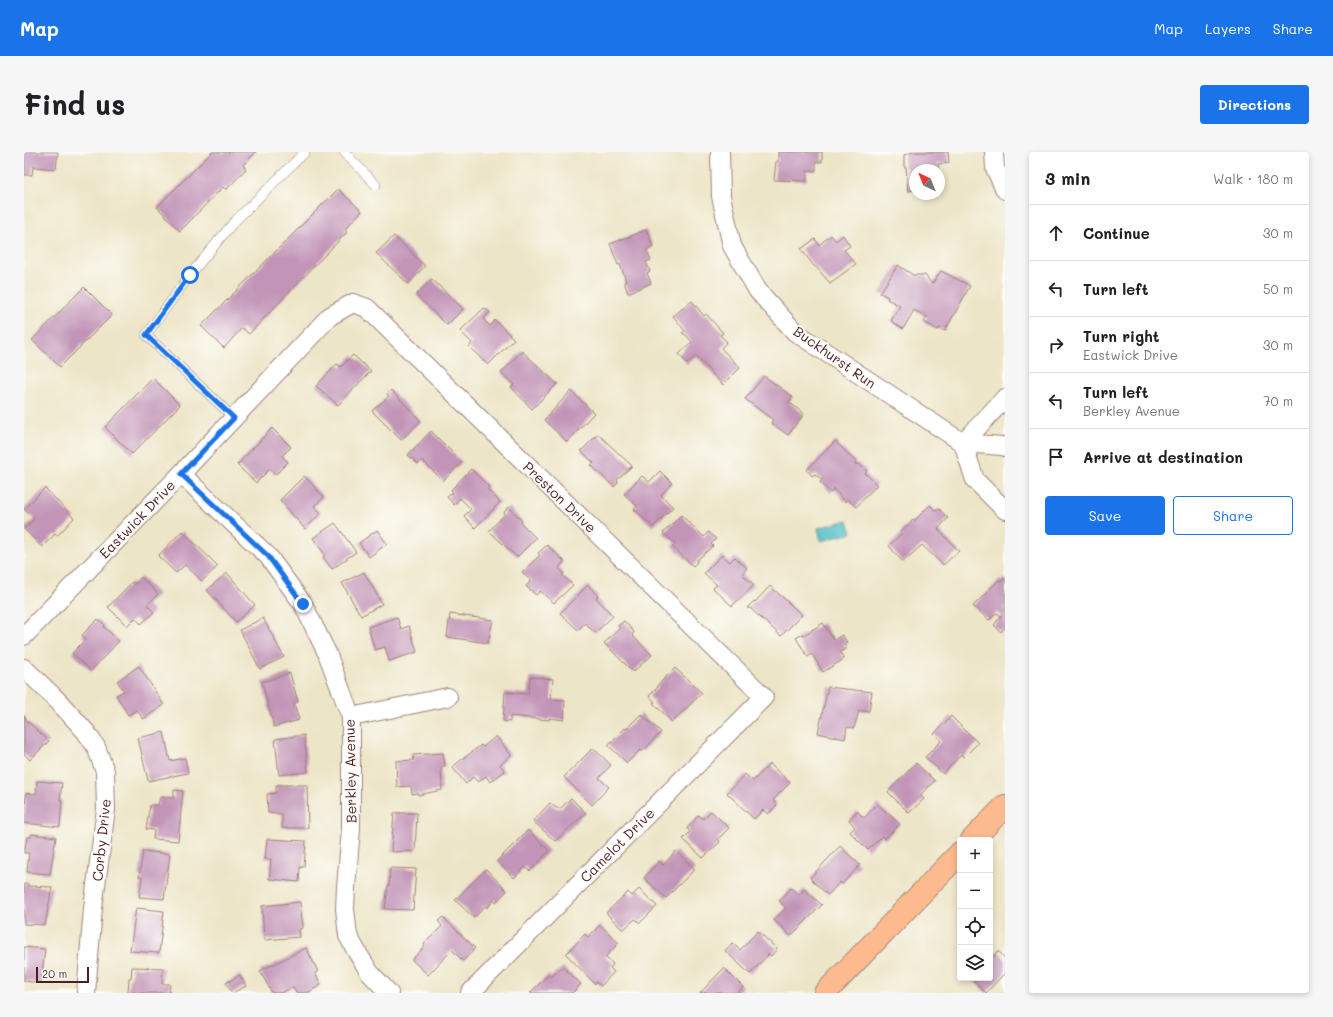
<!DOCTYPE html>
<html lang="en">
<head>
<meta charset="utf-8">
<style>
	body { margin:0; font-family:Mali,sans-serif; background:#f6f6f6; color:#202124 }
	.controls { position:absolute; right:12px; bottom:12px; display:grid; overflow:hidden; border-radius:4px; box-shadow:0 2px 6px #0003 }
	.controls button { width:36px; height:36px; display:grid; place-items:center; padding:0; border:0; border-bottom:1px solid #e0e0e0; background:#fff; color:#202124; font:20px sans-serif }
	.compass { position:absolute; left:885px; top:12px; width:36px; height:36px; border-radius:50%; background:#fff; box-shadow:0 2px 6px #0003; rotate:317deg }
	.scale { position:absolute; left:12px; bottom:10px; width:53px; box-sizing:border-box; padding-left:4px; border:2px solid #4a1f2b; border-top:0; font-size:11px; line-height:14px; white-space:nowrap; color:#4a1f2b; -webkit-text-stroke:3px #fdfcf7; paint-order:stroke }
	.stop { position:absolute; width:12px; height:12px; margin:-9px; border:3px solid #1a73e8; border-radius:50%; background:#fff }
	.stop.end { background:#1a73e8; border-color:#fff; box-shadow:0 1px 4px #0008 }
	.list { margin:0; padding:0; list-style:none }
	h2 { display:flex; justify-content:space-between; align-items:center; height:52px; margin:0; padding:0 16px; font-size:17px }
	h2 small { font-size:13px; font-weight:400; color:#757577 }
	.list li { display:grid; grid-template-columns:26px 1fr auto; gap:12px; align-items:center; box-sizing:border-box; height:56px; padding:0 16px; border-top:1px solid #e0e0e0 }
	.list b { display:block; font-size:15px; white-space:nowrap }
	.list p { margin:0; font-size:13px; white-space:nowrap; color:#757577 }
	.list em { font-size:13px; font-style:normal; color:#757577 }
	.actions { display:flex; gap:8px; padding:12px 16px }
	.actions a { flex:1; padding:9px 0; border:1px solid #1a73e8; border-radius:4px; text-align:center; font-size:14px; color:#1a73e8 }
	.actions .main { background:#1a73e8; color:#fff }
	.icon { flex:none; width:22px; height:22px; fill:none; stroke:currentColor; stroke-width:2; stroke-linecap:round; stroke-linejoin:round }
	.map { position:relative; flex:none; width:981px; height:841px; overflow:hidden; border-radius:4px }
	header { display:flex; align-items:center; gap:24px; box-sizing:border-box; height:56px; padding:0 20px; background:#1a73e8; color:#fff }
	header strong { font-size:19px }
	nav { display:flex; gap:22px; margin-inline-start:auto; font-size:14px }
	.intro { display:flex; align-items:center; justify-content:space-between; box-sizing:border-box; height:96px; padding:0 24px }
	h1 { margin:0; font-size:28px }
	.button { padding:10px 18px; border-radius:4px; background:#1a73e8; color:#fff; font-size:14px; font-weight:700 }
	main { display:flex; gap:24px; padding:0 24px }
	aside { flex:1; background:#fff; border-radius:4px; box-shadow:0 2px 6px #0003 }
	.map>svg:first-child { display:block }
</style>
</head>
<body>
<header>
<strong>Map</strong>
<nav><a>Map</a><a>Layers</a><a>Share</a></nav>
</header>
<div class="intro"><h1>Find us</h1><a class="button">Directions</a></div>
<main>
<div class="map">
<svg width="981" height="841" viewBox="0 0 981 841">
	<rect width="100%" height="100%" fill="#fdfcf7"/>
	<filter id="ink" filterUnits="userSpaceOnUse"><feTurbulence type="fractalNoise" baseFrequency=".025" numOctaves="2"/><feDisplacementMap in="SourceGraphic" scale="8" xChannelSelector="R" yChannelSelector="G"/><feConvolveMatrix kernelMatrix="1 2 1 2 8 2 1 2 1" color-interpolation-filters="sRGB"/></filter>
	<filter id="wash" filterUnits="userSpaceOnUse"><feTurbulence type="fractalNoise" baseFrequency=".012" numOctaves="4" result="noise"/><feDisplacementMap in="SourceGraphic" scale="16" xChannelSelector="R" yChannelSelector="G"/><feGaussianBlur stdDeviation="0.9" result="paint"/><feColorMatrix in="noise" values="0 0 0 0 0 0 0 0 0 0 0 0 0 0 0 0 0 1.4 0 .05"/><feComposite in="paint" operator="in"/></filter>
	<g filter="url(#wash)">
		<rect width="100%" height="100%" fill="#ede5c7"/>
		<path fill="#51bfc6" stroke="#4e6f78" d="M824,368L828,381L797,389L794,376Z"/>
		<g id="blocks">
			<path fill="#c295b8" d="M0,0H34L32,17L9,15L8,23H0Z
				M188,0H232L219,13L222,17L202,38L199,35L156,79L133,55Z
				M754,0H798V10H792V19H783V29L750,28L752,9H754Z
				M889,0H924L925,11L914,12L915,18H891V38L884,39L882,15H880V3Z
				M314,37L338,59L321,77L323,80L225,182L218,176L200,196L177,174Z
				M622,78L629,94L623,98L627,108L622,110L626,119L623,121L627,131L604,141L600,130L602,129L596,112L594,113L586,92Z
				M807,83L812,89L819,83L826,94L820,98L832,112L806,131L792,115L790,114L777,97L791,87L795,93Z
				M370,84L401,114L384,132L352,101Z
				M874,113L889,123H901L908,132L917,119L946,134L921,179L915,176L914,178L900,170L903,165L890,158L879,177L867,169L876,154L863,147L864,145L856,141Z
				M408,127L439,157L423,173L392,143Z
				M60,135L88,163L36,215L8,188Z
				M668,149L680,164L682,162L699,181L696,183L703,190L697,196L716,216L699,233L672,204L663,212L655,202L668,190L663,184L658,181L661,179L649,164Z
				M460,156L466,160L459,167L466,174L471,168L490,187L464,213L445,195L448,191L436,179Z
				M498,199L533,232L508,257L487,235L490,233L477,221Z
				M329,203L347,219L314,253L292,234L313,212L317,215Z
				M740,224L769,245L765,250L780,262L764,283L747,271L749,268L721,247Z
				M129,226L156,253L108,302L81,275Z
				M367,238L397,269L377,288L348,259L365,244L363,242Z
				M547,239L570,261L543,290L520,268Z
				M248,276L267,295L258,304L264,310L251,323L246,317L232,331L213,313Z
				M407,279L438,310L419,329L398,308L394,312L384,303Z
				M574,282L608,314L593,328L594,331L590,335L567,313L570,311L557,299Z
				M811,289L832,310L831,311L832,313L834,311L843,319L841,321L853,333L832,355L823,347L821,350L810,337L807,341L796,330L799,327L798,326L797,327L791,322L788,324L783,318Z
				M447,317L465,335L463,337L476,350L451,376L440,364L447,357L436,346L430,353L423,345L429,340L427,338Z
				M636,319L648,331L637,343L649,355L629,375L610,357L613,354L600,342L618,324L625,330Z
				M280,324L300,345L290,354L297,361L281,377L256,348Z
				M21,336L50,366L33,384L31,382L18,395L0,377L10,367L0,357Z
				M906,353L911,358L915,357L924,366L914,377L935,399L919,413L898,393L879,410L865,394L878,381L877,379L889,368L890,369Z
				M485,355L498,369L497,371L512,386L493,405L465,379L481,362L480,360Z
				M657,363L680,385L684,380L692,387L687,392L689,394L673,408V410L669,414L648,394L651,391L639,381Z
				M311,371L332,400L308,417L299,405L301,403L289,386Z
				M353,378L363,392L345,405L335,391Z
				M158,379L194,414L178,429L161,413L152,421L134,404Z
				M523,393L540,409L535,416L540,422L538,423L549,433L530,451L516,439L512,443L502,434L507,429L498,420L516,403L514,401Z
				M698,403L706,410L711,405L723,416L718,422L730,433L708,454L689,436L693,433L680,421Z
				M340,420L358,452L337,464L318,431Z
				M203,421L231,453L212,470L183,438Z
				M117,425L134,442L123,453L130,460L117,472L111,466L103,474L84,455L108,430L111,432Z
				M981,426V476L977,480L970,473L977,464L973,461L965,468L949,454L975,428L978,429Z
				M564,433L574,444L572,446L589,464L571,481L561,471L554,478L536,461Z
				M746,434L778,463L757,484L726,456H723L730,449L731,450Z
				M426,462L469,468L464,491L423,485Z
				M373,465L377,477L385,474L393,500L365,509L361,495L351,498L344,475Z
				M239,466L260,505L236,517L216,478Z
				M74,467L81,473L80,475L95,489L67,519L48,501L62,487L58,483Z
				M600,469L610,480L608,483L628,503L609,520L580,491L596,476L594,474Z
				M799,471L810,488L818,483L823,490L820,492L823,496L816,500L820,507L799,520L788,502L784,505L772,486L779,482L780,483Z
				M115,514L140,553L119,567L113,558L104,563L92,543L100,539L93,529Z
				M651,516L678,541L648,570L629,551L631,550L625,544L634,535L633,534Z
				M266,521L274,550L270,551L275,568L250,575L238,530Z
				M506,525L529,527L527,547L541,548L540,568L525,566V568L486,564V570L479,569L481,540L504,542Z
				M804,535L848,540L845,559H835L830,576L823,575L821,587L794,581Z
				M617,562L637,580L619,599L616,598L603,611L584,593L601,576L602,577Z
				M0,563L2,566L1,567L25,589L6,608L0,602Z
				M927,564L954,591L940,605L937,603L919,622L901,605L917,589L910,582Z
				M140,580L146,609L161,606L164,621L124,629L114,586Z
				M280,583L284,620L255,623L251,587Z
				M472,584L487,603L476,613L481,619L466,630L462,624L454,630L449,625L442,632L428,615L457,593L459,595Z
				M569,596L587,613L575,626L585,635L568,653L540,625Z
				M419,601L421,614L417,615L418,638L394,643V641L388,642L387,634L373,635L372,609L390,608L389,603Z
				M892,611L911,629L896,643L900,647L885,661L864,640Z
				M746,612L766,631L749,648L753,653L744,662L739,658L730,667L703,641L721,622L729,629Z
				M13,629L38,631L36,648H38L36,675L0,671L2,641L12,642Z
				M252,633H283L284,676H258V662L244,661L243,642L252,641Z
				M150,638L159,639L154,689L129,687L130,678L122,677L126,653H134L136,645L150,646Z
				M547,646L562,661L531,689L509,669L526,651L532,656H537Z
				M853,652L876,672L861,687L858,684L844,698L826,680L831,675L825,668L833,659L840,666Z
				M687,659L705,676L694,687L696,690L679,706L659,687L666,680L663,676L675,663L679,667Z
				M370,661H393L391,699L367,700Z
				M504,678L525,699L506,719L501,715L490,726L473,709Z
				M7,682L32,685L26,722L3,720L5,701H0L3,685H7Z
				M243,687L282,689L280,715H276L275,730L245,727L247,707H241Z
				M816,694L836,713L818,732L816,730L804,743L786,726Z
				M119,699L146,702L140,747L115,745L118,725H115Z
				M652,699L671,717L642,746L620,726L635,709L639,713Z
				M366,716L392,717L389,758L361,757L364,734H365Z
				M462,717L483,739L472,750L470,748L463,756L461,754L450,766L431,748Z
				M0,732H4V734L28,735L21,773L0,772Z
				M767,736L775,743L780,737L798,753L767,784L750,768L762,756L755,749Z
				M615,737L633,754L616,771L611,767L599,778L582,761L604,740L608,744Z
				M276,750L279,776L275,777L276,785L240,788L238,754Z
				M112,756L140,759L135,801L106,799Z
				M419,765L451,796L439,809L428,798L404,823L388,808L401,794L400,792L418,774L414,769Z
				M576,773L595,791L581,805L589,812L586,816L590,820L577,834L572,830L571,832L542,802L561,782L564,785Z
				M734,779L753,797L747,804L745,802L726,822L701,799L708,791L716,798Z
				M0,795L21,797L17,831L0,829Z
				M282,796L294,819L291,821L297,833L283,841H273L269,835L257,841H248L236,819Z
				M974,799L981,806V821L962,841L950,829L953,826H966V808Z
				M108,815L139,816L138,832H146L145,841H104L105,826H107Z
				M539,815L557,832L548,841H506L524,823L527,825Z
				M700,816L719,835L713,841H676Z
				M216,823L222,834L208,841L202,831Z"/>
		</g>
	</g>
	<g filter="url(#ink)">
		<use href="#blocks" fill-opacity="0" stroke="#9c8279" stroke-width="1"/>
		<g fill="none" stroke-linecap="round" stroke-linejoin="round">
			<g stroke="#9c8279" stroke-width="10">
				<path id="lane" d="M320,0L352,33
					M210,266L122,183L166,123L209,71L281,0"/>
			</g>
			<g stroke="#9c8279" stroke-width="20">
				<path id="street" d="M696,0L697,44L708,94L734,139L771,180L939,291L978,294L981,295
					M970,0L971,16L981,38
					M939,291L951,328L981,358
					M939,291L981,246
					M157,322L244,404L279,452L303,501L327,565V677L322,735L321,757L324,784L333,800L346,821L365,841
					M0,484L157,322L306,164L329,151L343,156L740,545L446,841
					M0,516L35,550L62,580L72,595L81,619L82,657L69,756L62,841
					M327,565L424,545"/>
			</g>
			<g stroke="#9c8279" stroke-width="24">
				<path id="primary" d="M948,688L981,654
					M801,841L936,701"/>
			</g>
			<use href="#lane" stroke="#fff" stroke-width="9"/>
			<use href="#street" stroke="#fff" stroke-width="18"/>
			<use href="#primary" stroke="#fcba8e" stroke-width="22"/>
		</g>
	</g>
	<g fill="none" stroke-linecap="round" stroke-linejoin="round" filter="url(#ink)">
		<path stroke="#1a73e8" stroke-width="5" d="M166,123L122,183L210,266L157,322L244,404L279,452"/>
	</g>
	<g text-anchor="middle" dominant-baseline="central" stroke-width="4" stroke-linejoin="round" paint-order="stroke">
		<g font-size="14" fill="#4a1f2b" stroke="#fdfcf7">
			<text transform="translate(811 205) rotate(35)">Buckhurst Run</text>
			<text transform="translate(536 345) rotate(44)">Preston Drive</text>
			<text transform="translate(113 367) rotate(-46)">Eastwick Drive</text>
			<text transform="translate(326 619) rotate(-91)">Berkley Avenue</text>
			<text transform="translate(77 688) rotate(-84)">Corby Drive</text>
			<text transform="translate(593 693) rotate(-45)">Camelot Drive</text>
		</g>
	</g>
</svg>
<div class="controls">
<button>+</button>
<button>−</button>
<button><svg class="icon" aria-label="locate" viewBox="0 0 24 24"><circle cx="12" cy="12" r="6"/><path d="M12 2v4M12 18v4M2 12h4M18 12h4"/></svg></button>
<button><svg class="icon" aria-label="layers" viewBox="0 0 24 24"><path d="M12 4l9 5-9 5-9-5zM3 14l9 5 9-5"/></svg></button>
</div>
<svg class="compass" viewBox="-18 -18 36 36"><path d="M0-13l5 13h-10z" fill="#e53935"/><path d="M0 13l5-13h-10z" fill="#757577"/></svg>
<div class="scale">20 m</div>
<div class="stop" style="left:166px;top:123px"></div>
<div class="stop end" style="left:279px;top:452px"></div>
</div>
<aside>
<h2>3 min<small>Walk · 180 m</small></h2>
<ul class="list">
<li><svg class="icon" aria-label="ahead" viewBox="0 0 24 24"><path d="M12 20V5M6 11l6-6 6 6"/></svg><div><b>Continue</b></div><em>30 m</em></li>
<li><svg class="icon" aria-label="left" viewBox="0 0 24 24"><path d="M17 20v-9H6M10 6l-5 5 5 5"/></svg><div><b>Turn left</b></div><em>50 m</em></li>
<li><svg class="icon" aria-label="right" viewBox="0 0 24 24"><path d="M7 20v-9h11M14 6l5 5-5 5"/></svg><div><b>Turn right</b><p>Eastwick Drive</p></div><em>30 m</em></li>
<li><svg class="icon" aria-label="left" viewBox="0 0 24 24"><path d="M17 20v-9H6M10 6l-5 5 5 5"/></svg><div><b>Turn left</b><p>Berkley Avenue</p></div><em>70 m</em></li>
<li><svg class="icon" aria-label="arrive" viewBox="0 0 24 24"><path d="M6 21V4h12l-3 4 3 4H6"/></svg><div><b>Arrive at destination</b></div></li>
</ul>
<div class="actions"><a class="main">Save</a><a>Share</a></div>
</aside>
</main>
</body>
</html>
